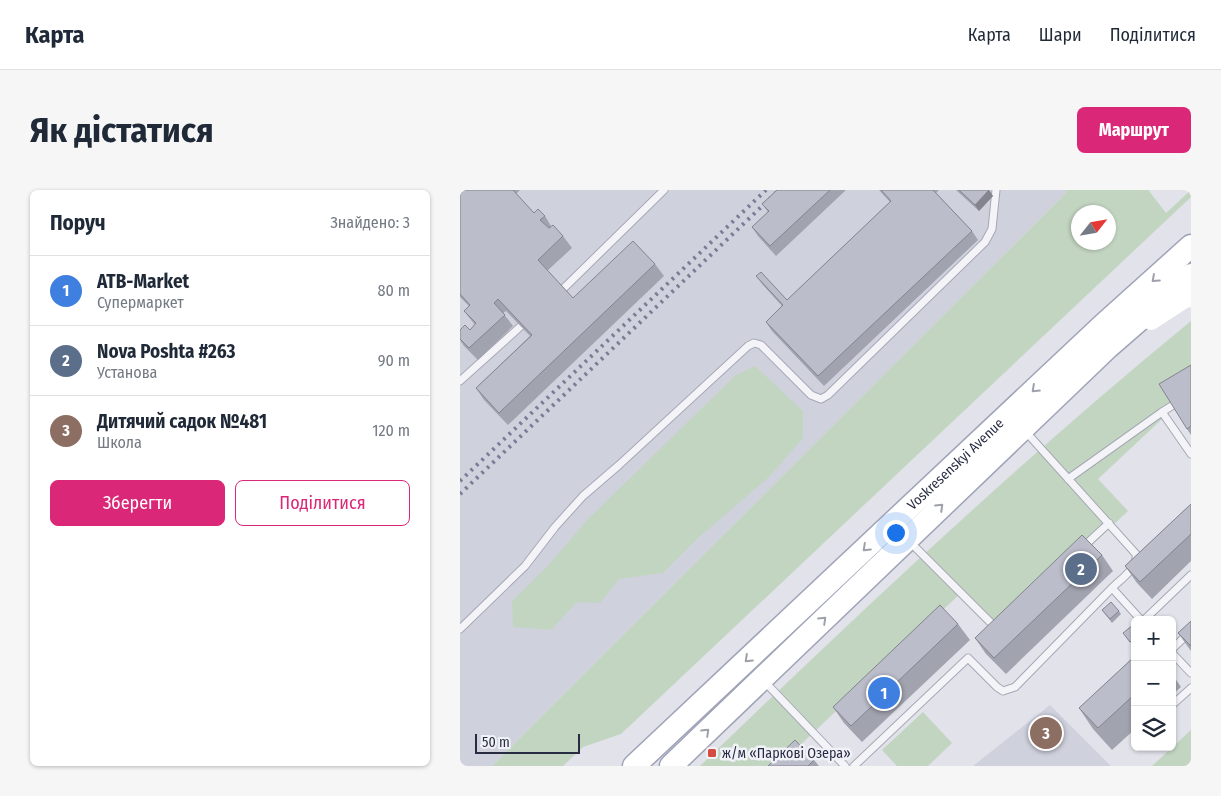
<!DOCTYPE html>
<html lang="uk">
<head>
<meta charset="utf-8">
<style>
	body { margin:0; font-family:"Fira Sans Condensed",sans-serif; background:#f6f6f7; color:#1f2937 }
	.controls { position:absolute; right:15px; bottom:15px; display:grid; overflow:hidden; border-radius:8px; box-shadow:0 1px 4px #0004 }
	.controls button { width:45px; height:45px; display:grid; place-items:center; padding:0; border:0; border-bottom:1px solid #e0e1e3; background:#fff; color:#1f2937; font:25px sans-serif }
	.compass { position:absolute; left:611px; top:15px; width:45px; height:45px; border-radius:50%; background:#fff; box-shadow:0 1px 4px #0004; rotate:59deg }
	.scale { position:absolute; left:15px; bottom:12px; width:105px; box-sizing:border-box; padding-left:5px; border:2px solid #282c43; border-top:0; font-size:14px; line-height:18px; white-space:nowrap; color:#282c43; -webkit-text-stroke:4px #f1f2f8; paint-order:stroke }
	.you { position:absolute; left:435px; top:342px; width:18px; height:18px; margin:-12px; border:4px solid #fff; border-radius:50%; background:#1a73e8; box-shadow:0 0 0 8px #1a73e833 }
	.badge { display:grid; place-items:center; width:32px; height:32px; border-radius:50%; background:#db2777; color:#fff; font-size:16px; font-weight:700 }
	.pin { position:absolute; translate:-50% -50%; border:2px solid #fff; box-shadow:0 1px 5px #0006 }
	.list { margin:0; padding:0; list-style:none }
	h2 { display:flex; justify-content:space-between; align-items:center; height:65px; margin:0; padding:0 20px; font-size:21px }
	h2 small { font-size:16px; font-weight:400; color:#747a83 }
	.list li { display:grid; grid-template-columns:32px 1fr auto; gap:15px; align-items:center; box-sizing:border-box; height:70px; padding:0 20px; border-top:1px solid #e0e1e3 }
	.list b { display:block; font-size:19px; white-space:nowrap }
	.list p { margin:0; font-size:16px; white-space:nowrap; color:#747a83 }
	.list em { font-size:16px; font-style:normal; color:#747a83 }
	.actions { display:flex; gap:10px; padding:15px 20px }
	.actions a { flex:1; padding:11px 0; border:1px solid #db2777; border-radius:8px; text-align:center; font-size:18px; color:#db2777 }
	.actions .main { background:#db2777; color:#fff }
	.icon { flex:none; width:28px; height:28px; fill:none; stroke:currentColor; stroke-width:2; stroke-linecap:round; stroke-linejoin:round }
	.map { position:relative; flex:none; width:731px; height:576px; overflow:hidden; border-radius:8px }
	header { display:flex; align-items:center; gap:30px; box-sizing:border-box; height:70px; padding:0 25px; background:#fff; border-bottom:1px solid #e0e1e3 }
	header strong { font-size:24px }
	nav { display:flex; gap:28px; margin-inline-start:auto; font-size:18px }
	.intro { display:flex; align-items:center; justify-content:space-between; box-sizing:border-box; height:120px; padding:0 30px }
	h1 { margin:0; font-size:35px }
	.button { padding:12px 22px; border-radius:8px; background:#db2777; color:#fff; font-size:18px; font-weight:700 }
	main { display:flex; gap:30px; padding:0 30px }
	aside { flex:1; background:#fff; border-radius:8px; box-shadow:0 1px 4px #0004 }
	.map>svg:first-child { display:block }
</style>
</head>
<body>
<header>
<strong>Карта</strong>
<nav><a>Карта</a><a>Шари</a><a>Поділитися</a></nav>
</header>
<div class="intro"><h1>Як дістатися</h1><a class="button">Маршрут</a></div>
<main>
<aside>
<h2>Поруч<small>Знайдено: 3</small></h2>
<ul class="list">
<li><span class="badge" style="background:#3f7fe0">1</span><div><b>ATB-Market</b><p>Супермаркет</p></div><em>80 m</em></li>
<li><span class="badge" style="background:#5c6f8a">2</span><div><b>Nova Poshta #263</b><p>Установа</p></div><em>90 m</em></li>
<li><span class="badge" style="background:#8d6e63">3</span><div><b>Дитячий садок №481</b><p>Школа</p></div><em>120 m</em></li>
</ul>
<div class="actions"><a class="main">Зберегти</a><a>Поділитися</a></div>
</aside>
<div class="map">
<svg width="731" height="576" viewBox="0 0 731 576">
	<rect width="100%" height="100%" fill="#e1e2ea"/>
	<path fill="#cfd1dd" d="M0,0H607L602,7L32,576H0Z
		M590,515L651,576H513Z"/>
	<path fill="#c2d5c1" fill-rule="evenodd" d="M607,0H690L689,1L706,23L731,0V7L161,544L123,557L103,576H32L602,7ZM648,22V52H618V22Z
		M731,131V202L638,289L668,321L542,440L504,400L318,576H240C399,423 560,271 731,131Z
		M295,176L343,221V248L309,287L239,347L203,383L159,389L140,413L117,412L91,440L53,437L52,411L86,378L128,329L276,185Z
		M463,522L492,553L468,576H437L422,560Z
		M731,540V576H692Z"/>
	<g fill="none" stroke-linecap="round" stroke-linejoin="round">
		<g stroke="#a6a8b5" stroke-width="9">
			<path id="lane" d="M102,100L204,0
				M0,191L61,136
				M702,222L731,264
				M566,242L676,364C678,378 661,389 652,398L681,430
				M608,289L702,222L731,204
				M449,351L537,439
				M622,358L649,333
				M684,430L731,385
				M0,439L65,376L95,337L123,306L159,275L288,156L294,153L301,155L351,205L361,209L368,205L525,52L532,39L536,0
				M712,459L731,441
				M712,463L731,483
				M304,491L385,576
				M712,515L731,498
				M394,576L508,468L537,497L543,501L555,497L652,398"/>
		</g>
		<g stroke="#9fa3b7" stroke-width="25">
			<g id="primary">
				<path id="s1" d="M174,576L642,136L731,56"/>
				<path d="M211,576L647,158L731,85"/>
			</g>
		</g>
		<use href="#lane" stroke="#f4f4f8" stroke-width="7"/>
		<path stroke="#fff" stroke-width="20" d="M691,130L723,109L731,106"/>
		<use href="#primary" stroke="#fff" stroke-width="22"/>
		<path stroke="#797d95" stroke-width="4" stroke-dasharray="2.5 5" stroke-linecap="butt" d="M0,291L306,0
			M0,304L319,0"/>
	</g>
	<path fill="#a1a3af" d="M0,0H60L56,4L74,23L85,26L91,36L103,46L112,58L87,81L113,108L195,74L204,86L48,235L24,210L16,198L70,146L46,121L43,123L53,136L18,170L4,156L0,150V140H10L15,135L4,121L9,116L0,107Z
		M317,0H386L316,66L298,46L292,37L308,22L302,14Z
		M419,0H479L476,3L512,41L518,50L364,196L312,141L306,132L322,116L303,95L296,86L327,110L430,12Z
		M496,0H529L533,6L519,21Z
		M731,175V245L727,239Z
		M731,314V371L692,409L677,393L665,376Z
		M642,365L653,381L546,484L526,464L515,448Z
		M642,420L659,421L661,424L652,433Z
		M731,431V461L718,443Z
		M498,434L510,450L402,552L384,533L373,517Z
		M675,437V454L673,455L665,446Z
		M675,466V539L652,560L633,539L619,518Z
		M712,484L721,497L712,505Z
		M354,570L359,576H308Z"/>
	<path fill="#83848e" d="M529,0L533,6L519,21L515,15Z"/>
	<path fill="#bbbdcb" stroke="#83848e" d="M0,0H53L74,23L78,19L85,26L80,30L89,38L93,35L103,46L78,70L113,108L173,51L195,74L39,223L16,198L72,145L38,109L34,113L45,125L9,158L0,149V140L5,135L10,140L16,133L4,121L10,115L0,104Z
		M317,0H370L310,56L292,37L309,21L302,14Z
		M421,0H473L512,41L358,186L306,132L323,115L296,86L301,82L327,110L431,11Z
		M499,0H529L515,15Z
		M731,175V236L727,239L699,194Z
		M731,314V344L680,392L665,376Z
		M622,345L642,365L534,468L515,448Z
		M651,412L659,421L650,429L642,420Z
		M480,415L498,434L391,536L373,517Z
		M731,431V456L718,443Z
		M673,435L675,437V449L670,452L663,443Z
		M675,466V504L638,538L619,518Z
		M335,550L354,570L348,576H308Z"/>
	<defs><path id="oneway-chevron" d="M-2-3.5L2.5 0L-2 3.5" fill="none" stroke-width="1.6" stroke-linecap="round" stroke-linejoin="round" transform="scale(1.25)"/></defs>
	<g stroke="#9ea0aa">
		<use href="#oneway-chevron" transform="translate(695 89) rotate(138)"/>
		<use href="#oneway-chevron" transform="translate(575 199) rotate(137)"/>
		<use href="#oneway-chevron" transform="translate(480 317) rotate(-44)"/>
		<use href="#oneway-chevron" transform="translate(406 358) rotate(137)"/>
		<use href="#oneway-chevron" transform="translate(363 430) rotate(-44)"/>
		<use href="#oneway-chevron" transform="translate(288 469) rotate(137)"/>
		<use href="#oneway-chevron" transform="translate(246 542) rotate(-44)"/>
	</g>
	<rect fill="#d64b3f" stroke="#f1f2f8" stroke-width="2" x="247" y="558" width="10" height="10" rx="2.5"/>
	<g text-anchor="middle" dominant-baseline="central" stroke-width="5" stroke-linejoin="round" paint-order="stroke">
		<g font-size="14" fill="#282c43" stroke="#f1f2f8">
			<text stroke="none"><textPath href="#s1" startOffset="441">Voskresenskyi Avenue</textPath></text>
		</g>
		<g font-size="14" fill="#282c43" stroke="#f1f2f8" text-anchor="start">
			<text x="262" y="563">ж/м «Паркові Озера»</text>
		</g>
	</g>
</svg>
<div class="controls">
<button>+</button>
<button>−</button>
<button><svg class="icon" aria-label="layers" viewBox="0 0 24 24"><path d="M12 4l9 5-9 5-9-5zM3 14l9 5 9-5"/></svg></button>
</div>
<svg class="compass" viewBox="-18 -18 36 36"><path d="M0-13l5 13h-10z" fill="#e53935"/><path d="M0 13l5-13h-10z" fill="#747a83"/></svg>
<div class="scale">50 m</div>
<div class="you"></div>
<div class="pin badge" style="left:424px;top:503px;background:#3f7fe0">1</div>
<div class="pin badge" style="left:621px;top:379px;background:#5c6f8a">2</div>
<div class="pin badge" style="left:586px;top:543px;background:#8d6e63">3</div>
</div>
</main>
</body>
</html>
